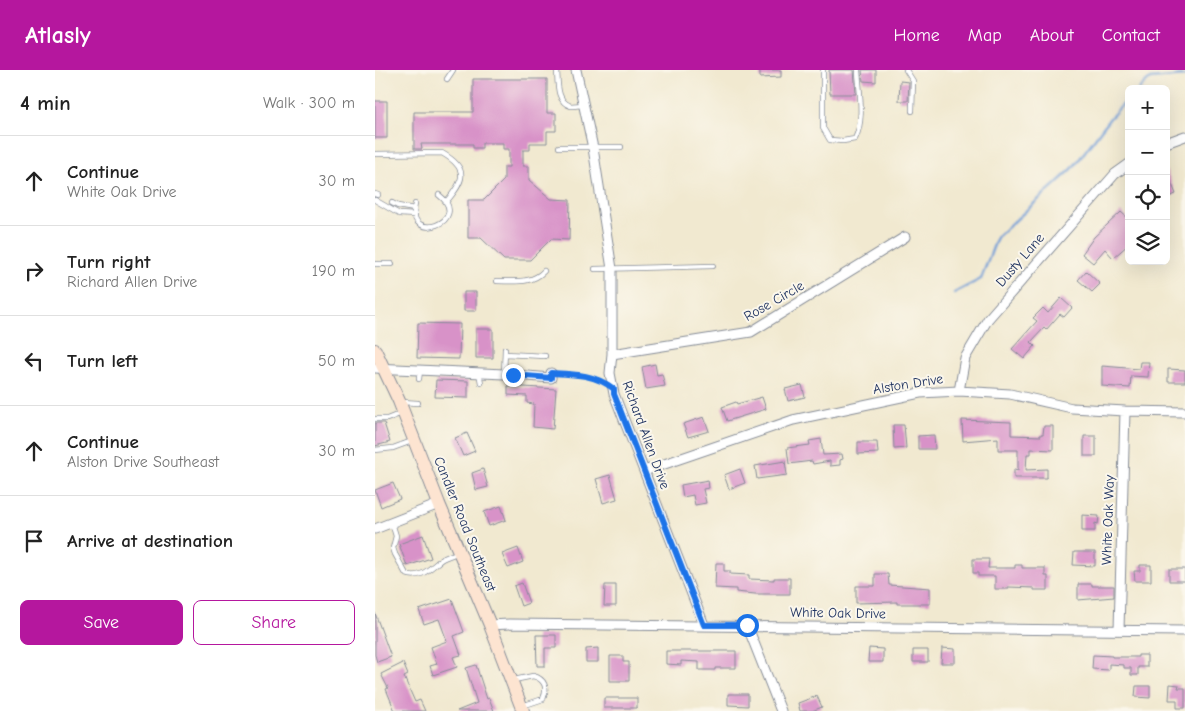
<!DOCTYPE html>
<html lang="en">
<head>
<meta charset="utf-8">
<style>
	body { margin:0; font-family:"Comic Neue",sans-serif; background:#f6f6f6; color:#222 }
	.controls { position:absolute; right:15px; top:15px; display:grid; overflow:hidden; border-radius:8px; box-shadow:0 5px 20px #0002 }
	.controls button { width:45px; height:45px; display:grid; place-items:center; padding:0; border:0; border-bottom:1px solid #e0e0e0; background:#fff; color:#222; font:25px sans-serif }
	.stop { position:absolute; width:15px; height:15px; margin:-11px; border:4px solid #1a73e8; border-radius:50%; background:#fff }
	.stop.end { background:#1a73e8; border-color:#fff; box-shadow:0 1px 5px #0008 }
	.list { margin:0; padding:0; list-style:none }
	h2 { display:flex; justify-content:space-between; align-items:center; height:65px; margin:0; padding:0 20px; font-size:21px }
	h2 small { font-size:16px; font-weight:400; color:#767676 }
	.list li { display:grid; grid-template-columns:32px 1fr auto; gap:15px; align-items:center; box-sizing:border-box; height:90px; padding:0 20px; border-top:1px solid #e0e0e0 }
	.list b { display:block; font-size:19px; white-space:nowrap }
	.list p { margin:0; font-size:16px; white-space:nowrap; color:#767676 }
	.list em { font-size:16px; font-style:normal; color:#767676 }
	.actions { display:flex; gap:10px; padding:15px 20px }
	.actions a { flex:1; padding:11px 0; border:1px solid #b5179e; border-radius:8px; text-align:center; font-size:18px; color:#b5179e }
	.actions .main { background:#b5179e; color:#fff }
	.icon { flex:none; width:28px; height:28px; fill:none; stroke:currentColor; stroke-width:2; stroke-linecap:round; stroke-linejoin:round }
	.map { position:relative; flex:none; width:810px; height:641px; overflow:hidden }
	header { display:flex; align-items:center; gap:30px; box-sizing:border-box; height:70px; padding:0 25px; background:#b5179e; color:#fff }
	header strong { font-size:24px }
	nav { display:flex; gap:28px; margin-inline-start:auto; font-size:18px }
	main { display:flex }
	aside { flex:1; background:#fff }
	.map>svg:first-child { display:block }
</style>
</head>
<body>
<header>
<strong>Atlasly</strong>
<nav><a>Home</a><a>Map</a><a>About</a><a>Contact</a></nav>
</header>
<main>
<aside>
<h2>4 min<small>Walk · 300 m</small></h2>
<ul class="list">
<li><svg class="icon" aria-label="ahead" viewBox="0 0 24 24"><path d="M12 20V5M6 11l6-6 6 6"/></svg><div><b>Continue</b><p>White Oak Drive</p></div><em>30 m</em></li>
<li><svg class="icon" aria-label="right" viewBox="0 0 24 24"><path d="M7 20v-9h11M14 6l5 5-5 5"/></svg><div><b>Turn right</b><p>Richard Allen Drive</p></div><em>190 m</em></li>
<li><svg class="icon" aria-label="left" viewBox="0 0 24 24"><path d="M17 20v-9H6M10 6l-5 5 5 5"/></svg><div><b>Turn left</b></div><em>50 m</em></li>
<li><svg class="icon" aria-label="ahead" viewBox="0 0 24 24"><path d="M12 20V5M6 11l6-6 6 6"/></svg><div><b>Continue</b><p>Alston Drive Southeast</p></div><em>30 m</em></li>
<li><svg class="icon" aria-label="arrive" viewBox="0 0 24 24"><path d="M6 21V4h12l-3 4 3 4H6"/></svg><div><b>Arrive at destination</b></div></li>
</ul>
<div class="actions"><a class="main">Save</a><a>Share</a></div>
</aside>
<div class="map">
<svg width="810" height="641" viewBox="0 0 810 641">
	<rect width="100%" height="100%" fill="#fbf7ec"/>
	<filter id="ink" filterUnits="userSpaceOnUse"><feTurbulence type="fractalNoise" baseFrequency=".02" numOctaves="2"/><feDisplacementMap in="SourceGraphic" scale="10" xChannelSelector="R" yChannelSelector="G"/><feConvolveMatrix kernelMatrix="1 2 1 2 8 2 1 2 1" color-interpolation-filters="sRGB"/></filter>
	<filter id="wash" filterUnits="userSpaceOnUse"><feTurbulence type="fractalNoise" baseFrequency=".0096" numOctaves="4" result="noise"/><feDisplacementMap in="SourceGraphic" scale="20" xChannelSelector="R" yChannelSelector="G"/><feGaussianBlur stdDeviation="1.12" result="paint"/><feColorMatrix in="noise" values="0 0 0 0 0 0 0 0 0 0 0 0 0 0 0 0 0 1.4 0 .05"/><feComposite in="paint" operator="in"/></filter>
	<g filter="url(#wash)">
		<rect width="100%" height="100%" fill="#f1e9d0"/>
		<g fill="none" stroke-linecap="round" stroke-linejoin="round">
			<path stroke="#6d9cd6" stroke-width="2.5" d="M764,19L775,9L810,6
				M579,223L606,209L622,167L697,99L735,48L754,28"/>
		</g>
		<g id="blocks">
			<path fill="#d892c8" d="M385,0H406V7L385,8Z
				M454,0H479L481,24H455Z
				M487,0H501V12L488,11Z
				M98,9H172V43H181V61H172V73H155V80H148V96H154V110L176,129L195,130L194,170L176,169L155,190H129L106,168H93V130H109L129,110V97H134V79H128V73H107V78H98V74H46L47,79H39V42H98Z
				M525,11L534,12L533,31H524Z
				M0,31H12V68H0Z
				M791,100L801,124L791,128Z
				M746,142L754,149V174L738,188L730,179L718,193L707,184L719,167Z
				M711,201L725,214L717,222L703,210Z
				M89,222H101V241H89Z
				M686,228L697,238L689,247L685,244L671,260L669,258L656,272L660,276L649,289L637,279L662,251L658,248L668,238L673,243Z
				M43,253L85,254L84,289L42,288Z
				M101,259H118V288H101Z
				M765,292H774L773,307L756,306L755,318L727,316V296L764,299Z
				M280,294L282,305L287,304L290,316L271,319L267,297Z
				M793,299L810,300V312H793Z
				M61,310L93,311V328L60,327Z
				M427,315L430,327L413,331L410,319Z
				M133,316L181,319L178,359L158,357L159,334L152,333V326L133,325Z
				M387,327L391,339L352,351L347,337L361,332L362,334Z
				M329,347L334,361L313,367L308,354Z
				M587,350L636,352V365L666,366V364H668L669,356H678V380L656,379V384H652L651,400L672,399V408H639V399L643,400V380H623V368L588,371Z
				M0,353H9L15,372L0,376Z
				M518,355H529L531,378L519,379Z
				M92,363L100,381L88,386L80,368Z
				M559,365L560,379H543V366Z
				M709,366H721V386H709Z
				M446,369L448,385L467,384L468,389L465,390V395L455,396V391L438,394L437,391L414,394L412,378L435,375L434,371Z
				M483,372H502L503,383L483,384Z
				M410,391L412,405L382,409L380,396Z
				M108,399L113,417L101,420L97,403Z
				M365,399L370,413L354,419L349,405Z
				M235,405L242,429L228,433L221,409Z
				M333,410L334,418L328,419L331,433L320,435L318,425L308,427L306,415Z
				M18,413L25,429L6,437L0,420Z
				M126,436L131,450L114,456L109,442Z
				M707,445L724,446L723,454L720,453V461H707Z
				M48,465L56,488L32,496L24,474Z
				M143,478L148,492L133,498L127,484Z
				M699,482H720V496L698,495Z
				M598,489H614L613,498H640V495H647V498H670V506H673V520H659V518L633,517V519H620V506H603V503H598Z
				M341,493H349V501H355V504L374,505V509L399,510V508H415V524H380L361,522V519L340,518Z
				M765,495H776V511H760L759,501H765Z
				M794,499H810V511H794Z
				M500,504H513L514,515L555,518V534H522V532L481,533V516H500Z
				M147,513L154,533L146,536L139,516Z
				M703,514H717V516H739V527L703,530Z
				M230,515H241V536H229Z
				M77,529L89,562L79,566L86,585L78,587L82,597L58,605L55,596L62,594L56,577L72,571L64,549L49,554L44,540Z
				M0,543L16,587L2,592L0,585Z
				M161,565H181V578H170V596H162Z
				M223,578V592H211V579Z
				M494,578L508,579V592H493Z
				M567,578L580,579V593H566Z
				M538,580H553V592H538Z
				M291,581H361V598H340V600H324V592L306,591V595L291,594Z
				M718,585L737,586V587H763V585H772V597H763V605H756V598H749V595L734,594V600L717,599Z
				M235,586H248V592H254V611H235Z
				M28,593L33,605L29,607L40,632L45,630L50,641H20L11,619L13,618L6,604Z
				M101,595L112,629L114,628L119,641H82L102,633L91,598Z
				M795,614L804,615L803,618H810V638H802V630H794Z
				M761,616H775V628L760,627Z
				M353,624H373V636L353,635Z
				M442,626L447,637L437,641H425L423,633Z
				M229,628H262V638H229Z"/>
		</g>
	</g>
	<g filter="url(#ink)">
		<use href="#blocks" fill-opacity="0" stroke="#868c97" stroke-width="1"/>
		<g fill="none" stroke-linecap="round" stroke-linejoin="round">
			<g stroke="#868c97" stroke-width="6">
				<path id="service" d="M182,0C183,12 181,32 196,36C199,36 205,35 208,35
					M448,0V58L455,70L468,71L480,69C490,49 484,21 483,0
					M531,0L538,11L537,41
					M72,9L78,0
					M184,77H246
					M0,84L67,83C95,99 89,111 71,132
					M0,124L3,125
					M0,130L24,144L40,145
					M17,133L23,136L39,139
					M40,134C31,176 98,151 64,125
					M0,194H17
					M220,199L338,196
					M122,211C140,211 157,214 169,201
					M130,284L170,286
					M104,302L106,313
					M129,304L130,279
					M44,309L45,300
					M27,332L43,333
					M0,349H12L27,343
					M0,380L18,378L37,371
					M17,453L21,466L18,478L20,484L31,504C46,510 56,497 67,489C71,487 77,485 82,483
					M139,610L158,606C170,609 173,618 168,629L147,636"/>
			</g>
			<g stroke="#868c97" stroke-width="11">
				<path id="minor" d="M201,0L218,78L237,199V284L235,303L239,324L329,555
					M791,73L810,66
					M237,284L376,262L530,167
					M0,298L129,304L176,308V303
					M584,321L590,288L613,249L740,104L754,94
					M269,401L418,350L545,323L584,321L635,324L697,338L750,341L810,342
					M0,459L64,434
					M115,555L134,554L810,561
					M372,555L406,641
					M744,560L750,341"/>
			</g>
			<g stroke="#868c97" stroke-width="14">
				<path id="secondary" d="M0,280L24,331L64,434L115,555L148,641"/>
			</g>
			<path stroke="#868c97" stroke-width="2" stroke-dasharray="1 4" stroke-linecap="butt" d="M184,303L210,305L228,311"/>
			<use href="#service" stroke="#fff" stroke-width="4.5"/>
			<use href="#minor" stroke="#fff" stroke-width="9"/>
			<use href="#secondary" stroke="#fde4d1" stroke-width="12"/>
		</g>
	</g>
	<g fill="none" stroke-linecap="round" stroke-linejoin="round" filter="url(#ink)">
		<path stroke="#1a73e8" stroke-width="6" d="M138,305L176,308V303C199,304 220,304 239,319V324L329,555H372"/>
	</g>
	<g text-anchor="middle" dominant-baseline="central" stroke-width="4" stroke-linejoin="round" paint-order="stroke">
		<g font-size="14" fill="#1b2f5e" stroke="#fbf7ec">
			<text transform="translate(645 190) rotate(-49)">Dusty Lane</text>
			<text transform="translate(399 231) rotate(-30)">Rose Circle</text>
			<text transform="translate(533 314) rotate(-9)">Alston Drive</text>
			<text transform="translate(271 365) rotate(70)">Richard Allen Drive</text>
			<text transform="translate(733 450) rotate(-88)">White Oak Way</text>
			<text transform="translate(90 454) rotate(68)">Candler Road Southeast</text>
			<text transform="translate(463 543) rotate(1)">White Oak Drive</text>
		</g>
	</g>
</svg>
<div class="controls">
<button>+</button>
<button>−</button>
<button><svg class="icon" aria-label="locate" viewBox="0 0 24 24"><circle cx="12" cy="12" r="6"/><path d="M12 2v4M12 18v4M2 12h4M18 12h4"/></svg></button>
<button><svg class="icon" aria-label="layers" viewBox="0 0 24 24"><path d="M12 4l9 5-9 5-9-5zM3 14l9 5 9-5"/></svg></button>
</div>
<div class="stop" style="left:372px;top:555px"></div>
<div class="stop end" style="left:138px;top:305px"></div>
</div>
</main>
</body>
</html>
